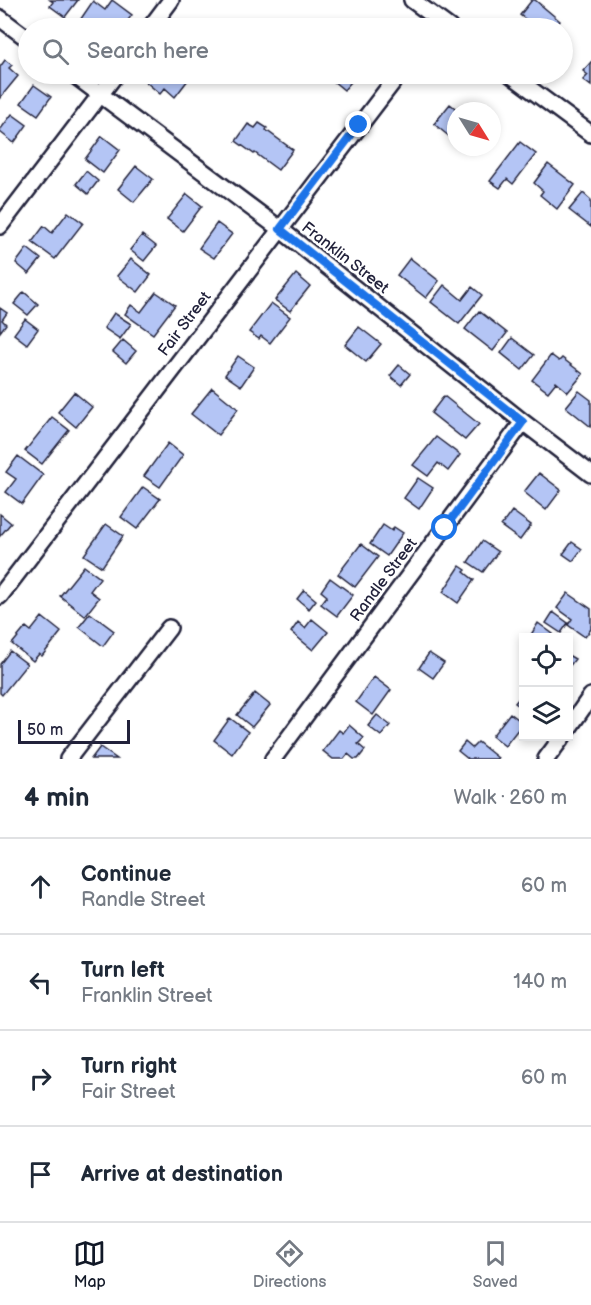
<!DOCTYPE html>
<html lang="en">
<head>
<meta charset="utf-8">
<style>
	body { margin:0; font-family:"Balsamiq Sans",sans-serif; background:#f2f2f3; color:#1f2937 }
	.controls { position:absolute; right:18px; bottom:18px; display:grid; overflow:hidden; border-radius:0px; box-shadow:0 3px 9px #0003 }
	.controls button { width:54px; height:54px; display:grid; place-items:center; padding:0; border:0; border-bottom:2px solid #e0e1e3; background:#fff; color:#1f2937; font:30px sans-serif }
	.compass { position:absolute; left:447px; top:102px; width:54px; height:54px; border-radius:50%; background:#fff; box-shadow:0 3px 9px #0003; rotate:127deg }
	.scale { position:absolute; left:18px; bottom:15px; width:112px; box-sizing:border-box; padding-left:6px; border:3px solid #22223b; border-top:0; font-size:16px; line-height:21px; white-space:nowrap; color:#22223b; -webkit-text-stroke:4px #fff; paint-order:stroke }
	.stop { position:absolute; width:18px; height:18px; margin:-14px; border:4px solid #1a73e8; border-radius:50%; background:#fff }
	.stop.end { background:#1a73e8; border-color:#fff; box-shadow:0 2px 6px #0008 }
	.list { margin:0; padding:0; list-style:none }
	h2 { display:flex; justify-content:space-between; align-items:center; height:78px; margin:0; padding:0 24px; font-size:26px }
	h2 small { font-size:20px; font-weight:400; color:#747a83 }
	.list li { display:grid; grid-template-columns:39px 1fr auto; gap:18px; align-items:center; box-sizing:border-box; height:96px; padding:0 24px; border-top:2px solid #e0e1e3 }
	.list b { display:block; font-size:22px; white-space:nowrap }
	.list p { margin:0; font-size:20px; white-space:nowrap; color:#747a83 }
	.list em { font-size:20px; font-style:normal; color:#747a83 }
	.icon { flex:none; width:33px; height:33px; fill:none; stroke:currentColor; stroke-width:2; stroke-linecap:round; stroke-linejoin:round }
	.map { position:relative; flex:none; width:591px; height:759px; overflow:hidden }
	.search { position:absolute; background:#fff; box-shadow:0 3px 9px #0003; left:18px; right:18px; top:18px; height:66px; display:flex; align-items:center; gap:15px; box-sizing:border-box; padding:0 21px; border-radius:33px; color:#747a83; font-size:22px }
	.sheet { height:462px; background:#fff }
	nav { display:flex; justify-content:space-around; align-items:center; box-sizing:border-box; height:84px; border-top:2px solid #e0e1e3; background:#fff; font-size:16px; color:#747a83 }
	nav a { display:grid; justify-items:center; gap:3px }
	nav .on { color:#111827 }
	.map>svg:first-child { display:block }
</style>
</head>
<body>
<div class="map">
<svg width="591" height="759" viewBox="0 0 591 759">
	<rect width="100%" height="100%" fill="#fff"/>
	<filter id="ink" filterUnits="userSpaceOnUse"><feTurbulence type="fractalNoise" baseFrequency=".0167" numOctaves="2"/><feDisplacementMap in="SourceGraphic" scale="12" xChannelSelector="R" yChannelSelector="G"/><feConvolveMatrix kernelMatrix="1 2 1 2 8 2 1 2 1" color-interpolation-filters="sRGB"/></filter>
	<g filter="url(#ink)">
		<path fill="#b4c5f5" stroke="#22223b" stroke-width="1.5" d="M50,0H78L65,17L50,6L53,2Z
			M112,0L132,15L123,27L118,23L114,28H79L76,26L93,1L105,10Z
			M532,0H535L560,21L554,28H537L520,15Z
			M370,20L381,28H363Z
			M5,60L12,65L9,68L18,76L0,98V67Z
			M591,62V86L583,80L588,75L583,71Z
			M152,74H181L188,80L175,97L165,88L160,94L146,82Z
			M329,74H358L344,90L327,76Z
			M34,85L51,97L38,115L21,103Z
			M450,104L459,111H456V142L434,124Z
			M12,114L27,125L14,143L0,132V130Z
			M259,123L267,128L266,130L293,150L278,170L255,153L254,154L236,141L248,124L255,128Z
			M102,136L120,150L103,173L85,159Z
			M520,142L536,154L513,184L507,179L500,188L490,181Z
			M548,164L575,185L557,209L540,195L543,191L534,183Z
			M136,166L153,179L134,202L118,189Z
			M86,171L98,181L88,194L76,184Z
			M583,193L591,200V227L569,210Z
			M187,194L202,206L183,231L167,219Z
			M68,212L83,223L55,259L32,242L44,226L52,233Z
			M217,223L232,234L214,258L199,248Z
			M142,235L156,246L144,261L130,250Z
			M27,248L41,259L29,274L16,263Z
			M410,258L439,281L426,298L397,275Z
			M131,259L151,275L138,292L117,276Z
			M296,274L310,286L290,311L275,300Z
			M444,285L462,300L472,287L482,295L459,324L431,302Z
			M24,292L38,304L28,315L14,304Z
			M156,292L175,305L153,334L125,314L131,305L141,312Z
			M271,303L290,317L270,343L261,336L259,339L249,332Z
			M0,308L7,313L2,320L6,324L0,332Z
			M479,311L507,333L493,351L465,329Z
			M114,313L131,324L120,339L104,328Z
			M25,319L38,329L27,344L14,334Z
			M359,327L381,344L366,362L345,345Z
			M512,338L534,355L522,370L501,353Z
			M123,340L136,351L126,363L113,352Z
			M551,355L559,361L562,358L583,374L568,392L556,382L548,392L532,380Z
			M238,356L254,367L241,386L225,375Z
			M399,365L410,374L401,385L390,376Z
			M212,388L238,409L218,435L191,414Z
			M579,391L591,400V427L566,407Z
			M74,392L92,407L76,427L58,412Z
			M444,396L479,424L465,440L431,413Z
			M52,417L69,430L42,464L25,451Z
			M436,437L460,455L448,471L438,463L428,476L413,465Z
			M168,443L183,455L160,487L144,476Z
			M18,456L43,475L22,504L6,492L16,479L6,472Z
			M539,473L561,490L546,510L524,492Z
			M418,478L433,488L419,509L404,498Z
			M143,487L160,499L137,529L121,517Z
			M512,511L531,525L520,540L501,526Z
			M0,514L11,523L0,536Z
			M106,524L123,536L102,567L84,555Z
			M383,525L392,531L394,527L403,533L387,556L370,544Z
			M482,541L498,552L483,572L468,562Z
			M572,542L582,549L573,561L563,554Z
			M361,544L378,557L355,587L338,574Z
			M84,566L100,578L90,591L99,598L85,616L60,596Z
			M460,566L466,570L464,572L474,580L458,603L443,592Z
			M330,578L353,595L337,616L321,604L327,596L321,591Z
			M304,590L316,600L309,609L297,599Z
			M568,593L591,609V629L585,637L568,625L572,619L557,608Z
			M553,612L568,623L561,633L546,623Z
			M90,613L114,631L103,646L79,627Z
			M42,617L61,632L42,656L39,654L33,661L12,644L26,627L31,631Z
			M312,619L328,632L313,650L291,632L298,622L305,628Z
			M538,623L553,634L551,638H529Z
			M10,651L27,664L2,695L0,693V664Z
			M429,653L444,663L433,678L419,668Z
			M568,655L575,659L568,668Z
			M374,677L391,690L373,715L356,702Z
			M524,692V710L515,703Z
			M255,693L270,705L252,727L237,715Z
			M510,713L523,723L505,746L492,736Z
			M377,715L390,725L381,736L368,726Z
			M230,718L248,732L232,754L214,740Z
			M349,725L364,738L358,744L365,750L358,759H354L348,754L344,759H333L323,751L339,730L343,733Z
			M465,742L472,748L478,742L498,758L496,759H468L458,751Z
			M100,747L117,759H91Z"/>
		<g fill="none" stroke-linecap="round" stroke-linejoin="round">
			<g stroke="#22223b" stroke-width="20">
				<path id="minor" d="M412,0L450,28
					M0,18L28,39
					M150,28L171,0
					M73,74L280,229L523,422L591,474
					M510,74L591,134
					M0,226L116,74
					M0,596L399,74
					M568,729L591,696
					M68,759L169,628
					M273,759L523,422
					M546,759L563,736"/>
			</g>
			<use href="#minor" stroke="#fff" stroke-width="15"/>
		</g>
	</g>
	<g fill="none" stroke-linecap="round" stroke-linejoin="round" filter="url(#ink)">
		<path stroke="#1a73e8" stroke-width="8" d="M359,125L280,229L523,422L445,528"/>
	</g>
	<g text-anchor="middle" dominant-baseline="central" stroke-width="5" stroke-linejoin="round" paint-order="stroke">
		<g font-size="16" fill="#22223b" stroke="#fff">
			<text transform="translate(345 258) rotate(38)">Franklin Street</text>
			<text transform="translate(185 324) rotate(-53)">Fair Street</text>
			<text transform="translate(384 580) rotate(-53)">Randle Street</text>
		</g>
	</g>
</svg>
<div class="controls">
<button><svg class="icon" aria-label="locate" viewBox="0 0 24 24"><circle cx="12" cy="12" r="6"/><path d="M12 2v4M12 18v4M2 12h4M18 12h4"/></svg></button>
<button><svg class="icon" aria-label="layers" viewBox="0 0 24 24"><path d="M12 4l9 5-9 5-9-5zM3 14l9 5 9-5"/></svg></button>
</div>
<svg class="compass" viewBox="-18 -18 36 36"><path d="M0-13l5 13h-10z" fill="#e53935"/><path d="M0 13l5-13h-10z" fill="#747a83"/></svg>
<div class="scale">50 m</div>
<div class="stop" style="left:445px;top:528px"></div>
<div class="stop end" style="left:359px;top:125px"></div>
<div class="search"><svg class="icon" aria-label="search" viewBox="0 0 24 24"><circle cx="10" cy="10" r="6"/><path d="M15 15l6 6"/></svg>Search here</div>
</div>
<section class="sheet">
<h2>4 min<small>Walk · 260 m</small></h2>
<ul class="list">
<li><svg class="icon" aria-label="ahead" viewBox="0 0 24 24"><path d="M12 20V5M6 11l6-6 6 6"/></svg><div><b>Continue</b><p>Randle Street</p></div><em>60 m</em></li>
<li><svg class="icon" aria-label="left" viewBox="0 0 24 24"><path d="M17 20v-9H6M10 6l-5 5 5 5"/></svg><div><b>Turn left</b><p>Franklin Street</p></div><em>140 m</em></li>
<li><svg class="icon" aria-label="right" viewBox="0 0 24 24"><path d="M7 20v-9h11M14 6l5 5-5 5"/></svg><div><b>Turn right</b><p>Fair Street</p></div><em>60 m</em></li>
<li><svg class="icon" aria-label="arrive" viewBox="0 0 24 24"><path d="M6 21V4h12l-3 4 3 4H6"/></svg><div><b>Arrive at destination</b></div></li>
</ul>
</section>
<nav>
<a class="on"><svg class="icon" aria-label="map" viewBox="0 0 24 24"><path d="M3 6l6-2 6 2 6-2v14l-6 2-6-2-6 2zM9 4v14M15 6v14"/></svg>Map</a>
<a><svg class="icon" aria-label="directions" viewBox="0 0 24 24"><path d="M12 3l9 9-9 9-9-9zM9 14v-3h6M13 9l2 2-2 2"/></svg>Directions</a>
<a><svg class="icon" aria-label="saved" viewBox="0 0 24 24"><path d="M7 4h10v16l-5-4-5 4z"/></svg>Saved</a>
</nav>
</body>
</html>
